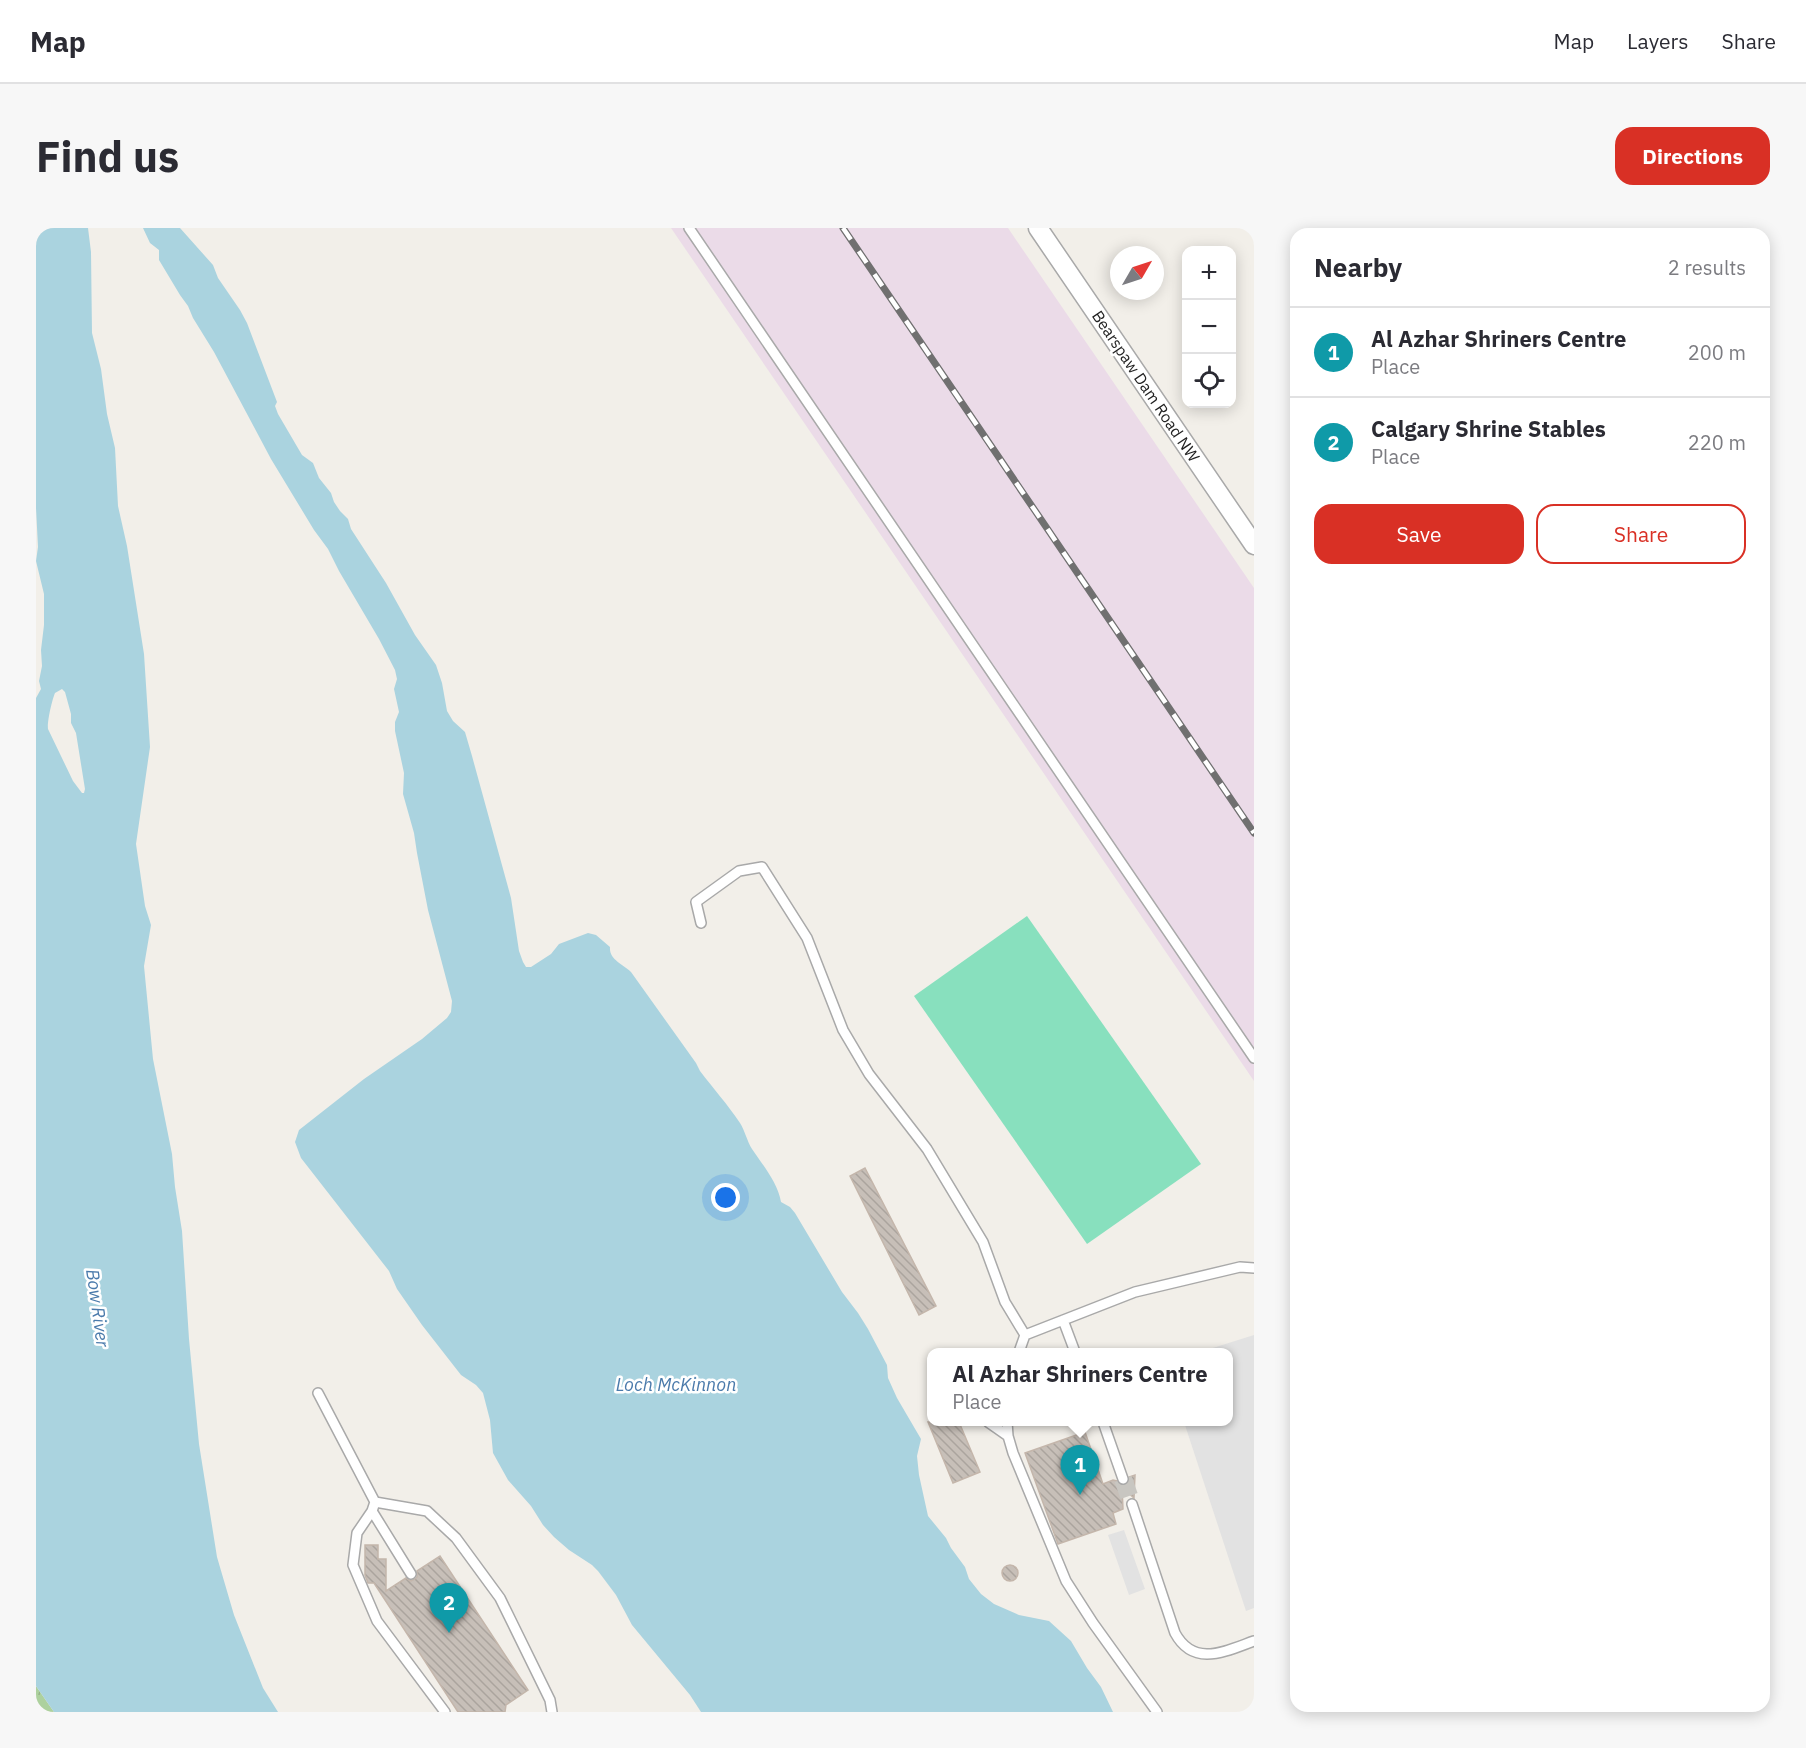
<!DOCTYPE html>
<html lang="en">
<head>
<meta charset="utf-8">
<style>
	body { margin:0; font-family:"IBM Plex Sans",sans-serif; background:#f7f7f7; color:#2b2b33 }
	.controls { position:absolute; right:18px; top:18px; display:grid; overflow:hidden; border-radius:12px; box-shadow:0 3px 15px #0003 }
	.controls button { width:54px; height:54px; display:grid; place-items:center; padding:0; border:0; border-bottom:2px solid #e1e1e2; background:#fff; color:#2b2b33; font:30px sans-serif }
	.compass { position:absolute; left:1074px; top:18px; width:54px; height:54px; border-radius:50%; background:#fff; box-shadow:0 3px 15px #0003; rotate:51deg }
	.you { position:absolute; left:690px; top:970px; width:21px; height:21px; margin:-15px; border:4px solid #fff; border-radius:50%; background:#1a73e8; box-shadow:0 0 0 9px #1a73e833 }
	.badge { display:grid; place-items:center; width:39px; height:39px; border-radius:50%; background:#d93025; color:#fff; font-size:20px; font-weight:700 }
	.pin { position:absolute; translate:-50% -50px; filter:drop-shadow(0 2px 3px #0008) }
	.pin::after { content:''; position:absolute; top:32px; width:21px; height:18px; background:inherit; clip-path:polygon(0 0,100% 0,50% 100%) }
	.popup { position:absolute; left:891px; top:1120px; width:306px; height:78px; box-sizing:border-box; display:grid; place-content:center; border-radius:12px; background:#fff; filter:drop-shadow(0 2px 4px #0005); font-size:20px; white-space:nowrap; color:#7c7c81 }
	.popup b { font-size:22px; color:#2b2b33 }
	.popup::after { content:''; position:absolute; left:50%; top:100%; margin-left:-12px; border:12px solid transparent; border-top-color:#fff }
	.list { margin:0; padding:0; list-style:none }
	h2 { display:flex; justify-content:space-between; align-items:center; height:78px; margin:0; padding:0 24px; font-size:26px }
	h2 small { font-size:20px; font-weight:400; color:#7c7c81 }
	.list li { display:grid; grid-template-columns:39px 1fr auto; gap:18px; align-items:center; box-sizing:border-box; height:90px; padding:0 24px; border-top:2px solid #e1e1e2 }
	.list b { display:block; font-size:22px; white-space:nowrap }
	.list p { margin:0; font-size:20px; white-space:nowrap; color:#7c7c81 }
	.list em { font-size:20px; font-style:normal; color:#7c7c81 }
	.actions { display:flex; gap:12px; padding:18px 24px }
	.actions a { flex:1; padding:14px 0; border:2px solid #d93025; border-radius:18px; text-align:center; font-size:21px; color:#d93025 }
	.actions .main { background:#d93025; color:#fff }
	.icon { flex:none; width:33px; height:33px; fill:none; stroke:currentColor; stroke-width:2; stroke-linecap:round; stroke-linejoin:round }
	.map { position:relative; flex:none; width:1218px; height:1484px; overflow:hidden; border-radius:18px }
	header { display:flex; align-items:center; gap:36px; box-sizing:border-box; height:84px; padding:0 30px; background:#fff; border-bottom:2px solid #e1e1e2 }
	header strong { font-size:28px }
	nav { display:flex; gap:33px; margin-inline-start:auto; font-size:21px }
	.intro { display:flex; align-items:center; justify-content:space-between; box-sizing:border-box; height:144px; padding:0 36px }
	h1 { margin:0; font-size:42px }
	.button { padding:15px 27px; border-radius:18px; background:#d93025; color:#fff; font-size:21px; font-weight:700 }
	main { display:flex; gap:36px; padding:0 36px }
	aside { flex:1; background:#fff; border-radius:18px; box-shadow:0 3px 15px #0003 }
	.map>svg:first-child { display:block }
</style>
</head>
<body>
<header>
<strong>Map</strong>
<nav><a>Map</a><a>Layers</a><a>Share</a></nav>
</header>
<div class="intro"><h1>Find us</h1><a class="button">Directions</a></div>
<main>
<div class="map">
<svg width="1218" height="1484" viewBox="0 0 1218 1484">
	<defs>
		<pattern id="forest-crowns" width="20" height="18" patternUnits="userSpaceOnUse" patternTransform="scale(1.5)"><rect width="20" height="18" fill="#add19e"/><path d="M2 6a3 3 0 1 1 6 0M12 15a3 3 0 1 1 6 0" fill="none" stroke="#95b388"/></pattern>
		<pattern id="building-back-hatch" width="6" height="6" patternUnits="userSpaceOnUse" patternTransform="scale(1.5)"><rect width="6" height="6" fill="#c7bfb8"/><path d="M-1 5l2 2M0 0l6 6M5-1l2 2" fill="none" stroke="#aba49e"/></pattern>
	</defs>
	<rect width="100%" height="100%" fill="#f2efe9"/>
	<path fill="#ebdbe8" d="M635,0H972L1218,360V853Z"/>
	<path fill="url(#forest-crowns)" d="M0,1458L18,1484H0Z"/>
	<path fill="#88e0be" d="M991,688L1165,936L1051,1016L878,768Z"/>
	<path fill="#e2e2e2" d="M1218,1107V1380L1210,1383L1148,1194H1192V1124H1164Z
		M1088,1302L1109,1361L1093,1367L1072,1307Z"/>
	<path fill="#aad3df" fill-rule="evenodd" d="M0,0H52L55,24L56,105L65,141L71,186L79,220L82,278L91,318L108,426L114,519L100,616L109,678L115,697L108,738L117,831L136,926L139,959L146,1003L153,1111L163,1216L181,1329L198,1387L227,1460L242,1484H18L0,1458V470L5,461L3,453L6,438L5,422L8,397V366L0,333L2,319L0,280ZM26,461L29,464L35,486V495L40,505L49,561L48,565H46L37,553L12,501C11,494 16,472 19,465Z
		M107,0H144L177,37L182,50L204,82L211,95L241,174L239,178L242,186L266,227L277,235L283,250L295,265L298,274L304,283L312,291L315,301L350,355L379,407L400,437L406,455L411,483L417,493L429,504L436,528L475,670L483,723L487,734L490,739H495L515,726L523,716L552,705L560,707L574,719C573,732 587,736 595,744L660,835L664,843C677,860 692,877 704,895C709,903 711,913 716,921C726,936 742,955 745,974L754,979L759,985L806,1064L822,1085L832,1101L851,1137L852,1150L861,1170L885,1211L881,1228L883,1247L892,1288L910,1310L915,1320L929,1339L933,1351L945,1366L958,1376L983,1387L1013,1393L1035,1413L1051,1440L1065,1459L1077,1484H665L654,1467L596,1397L580,1367L562,1343L556,1337L533,1322L518,1309L507,1297L495,1278L472,1252L457,1225L454,1192L447,1165L440,1157L425,1147L386,1097L361,1061L353,1043L265,930L259,914L263,902L328,851L386,811L411,790L415,784L416,773L392,682L381,625L378,605L367,566L368,545L359,503V494L363,484L358,461L361,451L359,442L343,411L303,343L292,321L278,302L235,231L178,124L157,90L152,78L144,67L123,32V22L114,15Z"/>
	<path fill="url(#building-back-hatch)" stroke="#c4b6ab" stroke-width="1.5" d="M829,940L900,1078L883,1087L814,948Z
		M892,1194H923L944,1244L917,1255Z
		M1049,1204L1067,1256L1077,1252L1081,1253L1083,1256L1089,1257L1092,1255L1093,1249L1099,1247L1098,1270L1086,1259L1087,1281L1077,1285L1080,1296L1022,1316L989,1225Z
		M329,1317H342V1331H350V1363L370,1350L375,1353L379,1351L381,1349V1343L404,1328L492,1462L470,1477L469,1484H422L338,1355H332L329,1347Z
		M966 1345a8 8 0 1 1 16 0a8 8 0 1 1-16 0Z"/>
	<g fill="none" stroke-linecap="round" stroke-linejoin="round">
		<path stroke="#c8c6c1" stroke-width="18" stroke-dasharray="18 9" stroke-linecap="butt" d="M1087,1251L1096,1276"/>
		<g stroke="#a9a9a9" stroke-width="12">
			<path id="service" d="M653,0L1218,830
				M665,695L660,674L703,643L726,639L771,710L807,802L833,846L891,921L947,1014L969,1074L989,1107
				M1027,1092L1039,1124
				M983,1124L989,1107L1099,1064L1204,1039L1218,1040
				M282,1165L339,1274
				M952,1194L972,1208
				M971,1194L972,1208L977,1225L1030,1353L1057,1395L1121,1484
				M1067,1194L1087,1251
				M1096,1276L1139,1405C1158,1440 1190,1423 1218,1413
				M336,1283L375,1346
				M409,1484L341,1393L317,1337L321,1305L336,1283L339,1274L391,1283L420,1310L464,1370L514,1472L516,1484"/>
		</g>
		<g stroke="#a9a9a9" stroke-width="21">
			<path id="minor" d="M1002,0L1218,317"/>
		</g>
		<use href="#service" stroke="#fff" stroke-width="9"/>
		<use href="#minor" stroke="#fff" stroke-width="18"/>
		<g stroke="#707070" stroke-width="7">
			<path id="rail" d="M807,0L1218,605"/>
		</g>
		<use href="#rail" stroke="#fff" stroke-width="4.5" stroke-dasharray="14" stroke-linecap="butt"/>
	</g>
	<g text-anchor="middle" dominant-baseline="central" stroke-width="5" stroke-linejoin="round" paint-order="stroke">
		<g font-size="16" fill="#222" stroke="#fff">
			<text transform="translate(1110 158) rotate(56)">Bearspaw Dam Road NW</text>
		</g>
		<g font-size="18" font-style="italic" fill="#4a7aab" stroke="#fff">
			<text transform="translate(62 1080) rotate(82)">Bow River</text>
			<text x="640" y="1156">Loch McKinnon</text>
		</g>
	</g>
</svg>
<div class="controls">
<button>+</button>
<button>−</button>
<button><svg class="icon" aria-label="locate" viewBox="0 0 24 24"><circle cx="12" cy="12" r="6"/><path d="M12 2v4M12 18v4M2 12h4M18 12h4"/></svg></button>
</div>
<svg class="compass" viewBox="-18 -18 36 36"><path d="M0-13l5 13h-10z" fill="#e53935"/><path d="M0 13l5-13h-10z" fill="#7c7c81"/></svg>
<div class="you"></div>
<div class="pin badge" style="left:1044px;top:1267px;background:#0f9aa8">1</div>
<div class="popup"><b>Al Azhar Shriners Centre</b>Place</div>
<div class="pin badge" style="left:413px;top:1405px;background:#0f9aa8">2</div>
</div>
<aside>
<h2>Nearby<small>2 results</small></h2>
<ul class="list">
<li><span class="badge" style="background:#0f9aa8">1</span><div><b>Al Azhar Shriners Centre</b><p>Place</p></div><em>200 m</em></li>
<li><span class="badge" style="background:#0f9aa8">2</span><div><b>Calgary Shrine Stables</b><p>Place</p></div><em>220 m</em></li>
</ul>
<div class="actions"><a class="main">Save</a><a>Share</a></div>
</aside>
</main>
</body>
</html>
